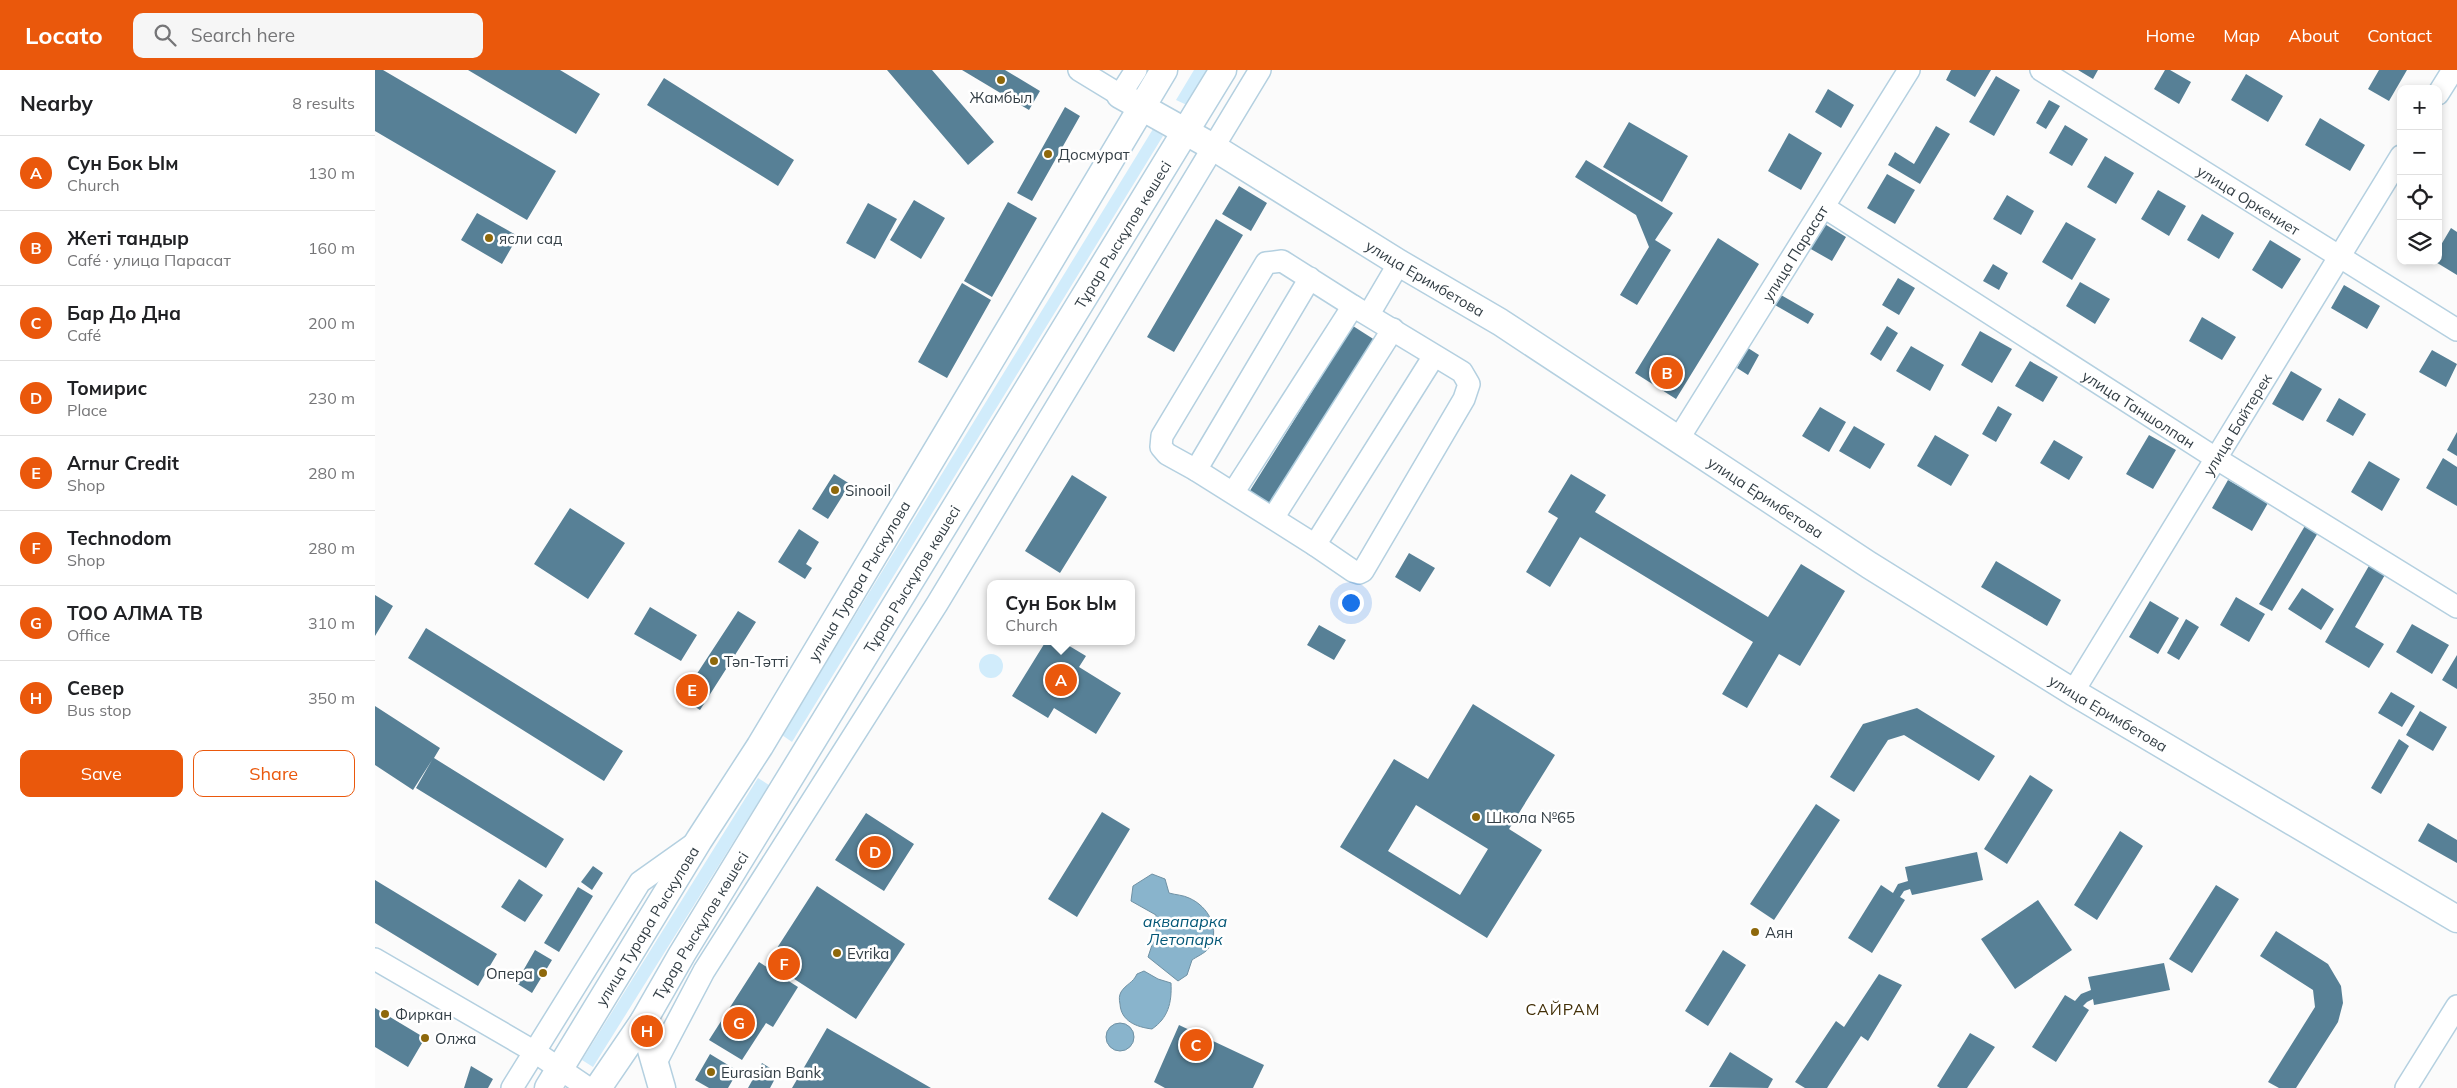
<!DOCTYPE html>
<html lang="en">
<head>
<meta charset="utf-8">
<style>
	body { margin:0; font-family:Mulish,sans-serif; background:#f6f6f6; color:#202124 }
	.controls { position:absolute; right:15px; top:15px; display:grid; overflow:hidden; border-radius:10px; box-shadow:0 2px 8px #0003 }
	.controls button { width:45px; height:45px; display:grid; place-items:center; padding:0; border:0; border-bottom:1px solid #e0e0e0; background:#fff; color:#202124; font:25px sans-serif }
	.you { position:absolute; left:975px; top:532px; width:18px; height:18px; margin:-12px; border:4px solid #fff; border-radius:50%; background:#1a73e8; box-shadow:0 0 0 8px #1a73e833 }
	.badge { display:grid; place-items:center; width:32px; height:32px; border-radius:50%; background:#ea580c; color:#fff; font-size:16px; font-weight:700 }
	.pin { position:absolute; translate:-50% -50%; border:2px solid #fff; box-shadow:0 1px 5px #0006 }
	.popup { position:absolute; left:612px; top:510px; width:148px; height:65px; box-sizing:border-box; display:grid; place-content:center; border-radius:10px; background:#fff; filter:drop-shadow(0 1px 4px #0005); font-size:16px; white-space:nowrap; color:#757577 }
	.popup b { font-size:19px; color:#202124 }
	.popup::after { content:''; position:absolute; left:50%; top:100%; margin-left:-10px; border:10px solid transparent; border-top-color:#fff }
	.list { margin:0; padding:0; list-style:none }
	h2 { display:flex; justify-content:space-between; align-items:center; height:65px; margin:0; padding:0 20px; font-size:21px }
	h2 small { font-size:16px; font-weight:400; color:#757577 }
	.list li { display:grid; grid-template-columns:32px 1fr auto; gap:15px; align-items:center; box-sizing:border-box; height:75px; padding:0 20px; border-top:1px solid #e0e0e0 }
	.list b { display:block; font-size:19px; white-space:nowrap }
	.list p { margin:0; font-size:16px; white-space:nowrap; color:#757577 }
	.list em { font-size:16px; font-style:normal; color:#757577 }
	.actions { display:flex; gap:10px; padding:15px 20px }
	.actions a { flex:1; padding:11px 0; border:1px solid #ea580c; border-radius:10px; text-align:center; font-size:18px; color:#ea580c }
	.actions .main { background:#ea580c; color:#fff }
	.icon { flex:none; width:28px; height:28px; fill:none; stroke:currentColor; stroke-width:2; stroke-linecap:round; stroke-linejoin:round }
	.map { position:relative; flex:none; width:2082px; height:1018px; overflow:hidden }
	header { display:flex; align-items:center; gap:30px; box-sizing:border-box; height:70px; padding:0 25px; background:#ea580c; color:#fff }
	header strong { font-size:24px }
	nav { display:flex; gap:28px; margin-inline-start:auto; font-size:18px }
	.search { width:350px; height:45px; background:#f6f6f6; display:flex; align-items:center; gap:12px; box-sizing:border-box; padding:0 18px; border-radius:10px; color:#757577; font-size:19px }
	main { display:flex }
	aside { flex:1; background:#fff }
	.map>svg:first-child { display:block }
</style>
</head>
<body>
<header>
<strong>Locato</strong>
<div class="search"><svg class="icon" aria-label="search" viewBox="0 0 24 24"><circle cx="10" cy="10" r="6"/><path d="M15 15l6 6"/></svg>Search here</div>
<nav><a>Home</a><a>Map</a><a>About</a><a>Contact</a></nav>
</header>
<main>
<aside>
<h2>Nearby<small>8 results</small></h2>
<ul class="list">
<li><span class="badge">A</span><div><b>Сун Бок Ым</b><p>Church</p></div><em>130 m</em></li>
<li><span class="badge">B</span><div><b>Жеті тандыр</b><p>Café · улица Парасат</p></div><em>160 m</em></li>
<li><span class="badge">C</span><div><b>Бар До Дна</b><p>Café</p></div><em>200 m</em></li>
<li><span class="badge">D</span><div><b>Томирис</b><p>Place</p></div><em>230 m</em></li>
<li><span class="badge">E</span><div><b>Arnur Credit</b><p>Shop</p></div><em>280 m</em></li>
<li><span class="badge">F</span><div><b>Technodom</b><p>Shop</p></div><em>280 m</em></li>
<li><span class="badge">G</span><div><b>ТОО АЛМА ТВ</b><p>Office</p></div><em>310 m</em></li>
<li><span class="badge">H</span><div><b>Север</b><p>Bus stop</p></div><em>350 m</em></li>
</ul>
<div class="actions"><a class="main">Save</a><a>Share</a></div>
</aside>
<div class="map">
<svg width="2082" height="1018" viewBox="0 0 2082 1018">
	<rect width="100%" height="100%" fill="#fbfbfb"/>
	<path fill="#d1ecfb" d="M819,0H836L814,36L801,30Z
		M778,59L788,66L417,672L407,665Z
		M604 596a12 12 0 1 1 24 0a12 12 0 1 1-24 0Z
		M383,708L394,715L218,997L207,990Z"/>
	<path fill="#89b4cc" stroke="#6f91a4" d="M777,804L790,809L794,823C801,825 808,825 814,828C833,836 847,860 833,879C830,883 821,887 817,890L812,905L803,911L773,887L781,863V845L756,831L758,816Z
		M769,901L783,909L796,913C797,933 793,948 777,959C761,957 746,951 745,934C744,929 744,926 746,922C751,914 758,913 762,904Z
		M731 967a14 14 0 1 1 28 0a14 14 0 1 1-28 0Z"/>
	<path fill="#578096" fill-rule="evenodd" d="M0,0H8L181,101L152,150L0,61Z
		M93,0H185L225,24L201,64Z
		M512,0H557L619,72L593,95Z
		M587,0H630L665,21L654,40Z
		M1576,0H1616L1600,27L1571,10Z
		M1703,0H1723L1718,9Z
		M1790,0H1795L1816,12L1804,34L1779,19Z
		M2004,0H2032L2014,31L1993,19Z
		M1871,4L1908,26L1893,52L1856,30Z
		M1621,6L1645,20L1619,66L1594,52Z
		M289,8L419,90L403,116L272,35Z
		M1453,19L1479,35L1466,58L1440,42Z
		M1674,30L1685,36L1671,59L1661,53Z
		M690,37L705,46L657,131L642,123Z
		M1945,48L1990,75L1975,101L1930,75Z
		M1254,52L1313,86L1287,132L1228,97Z
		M1690,55L1713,69L1697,96L1674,83Z
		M1561,56L1575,64L1545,114L1513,95L1520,82L1539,94Z
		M1414,63L1447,83L1426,120L1393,101Z
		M1730,86L1759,103L1741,134L1712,117Z
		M1211,90L1298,143L1280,170L1296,180L1262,235L1245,225L1274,177L1261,145L1200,107Z
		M1512,104L1540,120L1520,154L1492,138Z
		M864,116L892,133L876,161L847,144Z
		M1783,120L1811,136L1794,166L1766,149Z
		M1632,125L1659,141L1646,165L1618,149Z
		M539,130L570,148L546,189L515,170Z
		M633,132L662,148L617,227L589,211Z
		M493,133L522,149L500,189L471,173Z
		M102,143L143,166L127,194L86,170Z
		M1827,144L1859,163L1844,189L1812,170Z
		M841,149L868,165L799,282L772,267Z
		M1691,152L1721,169L1697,210L1667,192Z
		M1448,153L1471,167L1457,191L1434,178Z
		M2076,158L2082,162V205L2059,191H2063V180Z
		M1343,168L1384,194L1301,329L1260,303Z
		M1895,170L1926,189L1907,219L1877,200Z
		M1618,194L1633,203L1624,220L1608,211Z
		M1523,208L1540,218L1524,245L1507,235Z
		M1705,212L1735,229L1720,254L1691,236Z
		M587,213L616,230L572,308L543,292Z
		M1969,215L2005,236L1992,259L1956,238Z
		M1406,225L1439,244L1433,254L1400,235Z
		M1827,247L1861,267L1847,290L1814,271Z
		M978,256L1003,272L896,443L871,427Z
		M1512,256L1523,263L1506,291L1495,284Z
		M1605,261L1637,279L1617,313L1586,295Z
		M1536,276L1569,295L1555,321L1521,301Z
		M1373,278L1384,285L1373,305L1362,298Z
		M2057,280L2082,294L2071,317L2044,302Z
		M1655,291L1683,307L1668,332L1640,316Z
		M1916,301L1947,319L1928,351L1897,334Z
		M1964,328L1991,344L1978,366L1951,351Z
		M1623,336L1637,344L1621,372L1607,364Z
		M1445,337L1471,352L1454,382L1427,366Z
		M1479,356L1510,374L1495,399L1464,381Z
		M2082,362V386L2072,380Z
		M1560,365L1594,385L1576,416L1542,396Z
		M1774,365L1801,380L1778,419L1751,404Z
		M1679,370L1708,387L1694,410L1665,393Z
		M2068,388L2082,397V436L2051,418Z
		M1994,391L2025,409L2007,441L1976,422Z
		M459,404L475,414L453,449L437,439Z
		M1196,404L1231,425L1220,442L1393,547L1426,494L1470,521L1425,596L1404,584L1372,638L1347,624L1378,572L1205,467L1175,517L1151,502L1183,448L1173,442Z
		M697,405L732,427L685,503L650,481Z
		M1853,410L1893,433L1877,461L1837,438Z
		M195,438L250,473L213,529L159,494Z
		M1931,454L1944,461L1897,541L1884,534Z
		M424,459L444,472L431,494L437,498L430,509L403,492Z
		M1034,483L1060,498L1045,522L1020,507Z
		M1621,491L1686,530L1672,556L1606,517Z
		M1995,494L2011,503L1980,557L2009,574L1994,598L1950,572Z
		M1927,518L1959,539L1946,560L1913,539Z
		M0,525L18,536L0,566Z
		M1861,527L1890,544L1874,572L1845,555Z
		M1775,531L1804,548L1783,584L1754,567Z
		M275,537L322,565L306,591L259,564Z
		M363,541L381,552L325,640L306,628Z
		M1811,549L1824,557L1804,590L1792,583Z
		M2037,554L2074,575L2057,604L2021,582Z
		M944,555L971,570L959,590L932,575Z
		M51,558L248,681L229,711L33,588Z
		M671,571H686L711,586L704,597L746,623L721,664L679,638L673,648L637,626Z
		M2082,585V619L2067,610Z
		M2016,622L2040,636L2027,657L2003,643Z
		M1098,634L1180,685L1134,759L1167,780L1112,868L965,777L1019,689L1053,709ZM1041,735L1113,779L1085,825L1013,781Z
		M0,636L65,678L59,688L189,769L171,798L41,718L57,690L38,720L0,695Z
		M1542,638L1620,686L1604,711L1529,665L1513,670L1479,722L1455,707L1488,654Z
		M2045,641L2072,657L2058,681L2031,665Z
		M2024,669L2034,676L2006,724L1996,718Z
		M1655,705L1678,720L1632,794L1609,779Z
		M1441,734L1465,750L1399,850L1375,834Z
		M727,742L755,759L702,847L673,829Z
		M491,743L539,774L509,821L460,790Z
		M2053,753L2082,770V793L2043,771Z
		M1745,761L1768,776L1722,850L1699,835Z
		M1602,782L1608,810L1537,825L1535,819L1529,821L1525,827L1530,830L1497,883L1473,868L1506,815L1518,823L1523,814L1533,811L1530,797Z
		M218,796L228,803L217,820L206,812Z
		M144,809L168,825L150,852L126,837Z
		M0,810L122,884L103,916L0,853Z
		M1841,815L1864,829L1817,903L1794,889Z
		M442,816L530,874L481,949L393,892Z
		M203,817L218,826L184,882L169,873Z
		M1663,830L1697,880L1640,919L1606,869Z
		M1901,861L1953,894L1966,916L1968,933L1963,952L1921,1018H1904L1893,1012L1940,937L1938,920L1885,886Z
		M160,880L177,890L157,923L141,913Z
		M1348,880L1371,895L1333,956L1310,941Z
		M384,892L423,917L398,957L391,953L367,990L334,970Z
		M1789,893L1795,920L1719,935L1718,929L1712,932L1708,936L1714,940L1681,992L1657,977L1690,925L1700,931L1706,924L1716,920L1713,907Z
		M1504,904L1527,915L1493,971L1486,966L1452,1018H1430L1420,1012L1461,951L1469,957Z
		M0,938L50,968L33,997L0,977Z
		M804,955L889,995L878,1018H790L779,1012Z
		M452,958L556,1018H417Z
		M1595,963L1620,977L1592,1018H1565L1562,1016Z
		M1355,982L1398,1009L1393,1018L1334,1017Z
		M335,984L363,1001L353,1018H334L320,1010Z
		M387,993L403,1003L395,1018H373Z
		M96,996L118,1009L113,1018H89Z"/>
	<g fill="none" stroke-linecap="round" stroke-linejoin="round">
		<g stroke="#b4d0e0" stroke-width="24">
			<g id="minor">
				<path d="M704,0L745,25L761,0"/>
				<path id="s1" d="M1666,0L2082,260"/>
				<path d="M2063,24L2078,0L2082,2"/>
				<path id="s2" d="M1449,137L1842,389L2082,537"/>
				<path d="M935,208L821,400L792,384L786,377L787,366L891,193L907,191L978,236"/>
				<path d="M994,244L1024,193"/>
				<path id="s3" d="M1304,368L1534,0"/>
				<path d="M821,400L940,475L978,501L984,503L988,501L1089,329L1094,314L1087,302L978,236L858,423"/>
				<path d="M898,448L1018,259"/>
				<path d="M940,475L1059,286"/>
				<path id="s4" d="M1698,622L2026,86"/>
				<path d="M0,889L160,982L213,1018"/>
				<path d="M279,996L329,901L562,534L885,0"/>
				<path d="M137,1018L265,812L320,773"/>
				<path d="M2031,1018L2082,936"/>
			</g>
		</g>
		<g stroke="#b4d0e0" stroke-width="29">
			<g id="major">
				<path id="s5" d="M745,25L838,77L1024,193L1125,252L1494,495L1698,622L2082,849"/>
				<path d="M268,952L287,1018"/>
				<path id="s6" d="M173,1018L324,770L385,676L789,0"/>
				<path id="s7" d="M223,1018L268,952L307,884L848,0"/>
			</g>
		</g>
		<use href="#minor" stroke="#fff" stroke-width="21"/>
		<use href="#major" stroke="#fff" stroke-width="26"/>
	</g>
	<g fill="#8e680b" stroke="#fff" stroke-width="2">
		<circle cx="626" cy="10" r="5"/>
		<circle cx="673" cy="84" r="5"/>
		<circle cx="114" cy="168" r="5"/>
		<circle cx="460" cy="420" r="5"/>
		<circle cx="339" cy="591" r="5"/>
		<circle cx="1101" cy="747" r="5"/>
		<circle cx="1380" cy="862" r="5"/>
		<circle cx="462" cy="883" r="5"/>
		<circle cx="168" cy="903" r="5"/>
		<circle cx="10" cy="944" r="5"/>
		<circle cx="50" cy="968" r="5"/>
		<circle cx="336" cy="1002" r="5"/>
	</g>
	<g text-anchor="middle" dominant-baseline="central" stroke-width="5" stroke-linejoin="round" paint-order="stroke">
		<g font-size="15" fill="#333e45" stroke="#fff" text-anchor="start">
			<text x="626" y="27" text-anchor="middle">Жамбыл</text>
			<text x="683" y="84">Досмурат</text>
			<text x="124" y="168">ясли сад</text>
			<text x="470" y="420">Sinooil</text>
			<text x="349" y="591">Тәп-Тәтті</text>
			<text x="1111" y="747">Школа №65</text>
			<text x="1390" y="862">Аян</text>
			<text x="472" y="883">Evrika</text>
			<text x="158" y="903" text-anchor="end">Опера</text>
			<text x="20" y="944">Фиркан</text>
			<text x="60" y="968">Олжа</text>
			<text x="346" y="1002">Eurasian Bank</text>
		</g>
		<g font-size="15" fill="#333e45" stroke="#fff">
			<text stroke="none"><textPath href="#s1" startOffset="245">улица Оркениет</textPath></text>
			<text stroke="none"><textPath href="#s7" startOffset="1002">Тұрар Рыскұлов көшесі</textPath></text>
			<text stroke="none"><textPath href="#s3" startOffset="218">улица Парасат</textPath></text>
			<text stroke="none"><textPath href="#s5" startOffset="356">улица Еримбетова</textPath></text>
			<text stroke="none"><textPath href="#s2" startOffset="374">улица Таншолпан</textPath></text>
			<text stroke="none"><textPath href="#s4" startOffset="314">улица Байтерек</textPath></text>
			<text stroke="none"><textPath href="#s5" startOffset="761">улица Еримбетова</textPath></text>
			<text stroke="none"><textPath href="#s7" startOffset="598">Тұрар Рыскұлов көшесі</textPath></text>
			<text stroke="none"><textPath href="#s6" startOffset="595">улица Турара Рыскулова</textPath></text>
			<text stroke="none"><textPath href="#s5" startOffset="1166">улица Еримбетова</textPath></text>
			<text stroke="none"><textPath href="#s7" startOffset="192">Тұрар Рыскұлов көшесі</textPath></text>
			<text stroke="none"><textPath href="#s6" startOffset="190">улица Турара Рыскулова</textPath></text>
		</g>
		<g font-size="16" font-style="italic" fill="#035777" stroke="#fff">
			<text x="810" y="851">аквапарка<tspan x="810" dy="18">Летопарк</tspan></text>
		</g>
		<g font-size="16" letter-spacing="1" fill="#422f07" stroke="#fff">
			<text x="1188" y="939">САЙРАМ</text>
		</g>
	</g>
</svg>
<div class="controls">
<button>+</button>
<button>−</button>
<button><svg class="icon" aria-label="locate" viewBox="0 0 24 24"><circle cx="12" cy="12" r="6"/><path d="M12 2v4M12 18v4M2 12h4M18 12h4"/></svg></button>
<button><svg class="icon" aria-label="layers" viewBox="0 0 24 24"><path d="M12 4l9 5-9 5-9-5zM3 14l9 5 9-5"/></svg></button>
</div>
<div class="you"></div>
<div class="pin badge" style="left:686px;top:610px">A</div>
<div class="popup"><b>Сун Бок Ым</b>Church</div>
<div class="pin badge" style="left:1292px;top:303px">B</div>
<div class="pin badge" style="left:821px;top:975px">C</div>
<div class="pin badge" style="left:500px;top:782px">D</div>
<div class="pin badge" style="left:317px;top:620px">E</div>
<div class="pin badge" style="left:409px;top:894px">F</div>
<div class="pin badge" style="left:364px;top:953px">G</div>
<div class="pin badge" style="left:272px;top:961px">H</div>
</div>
</main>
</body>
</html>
